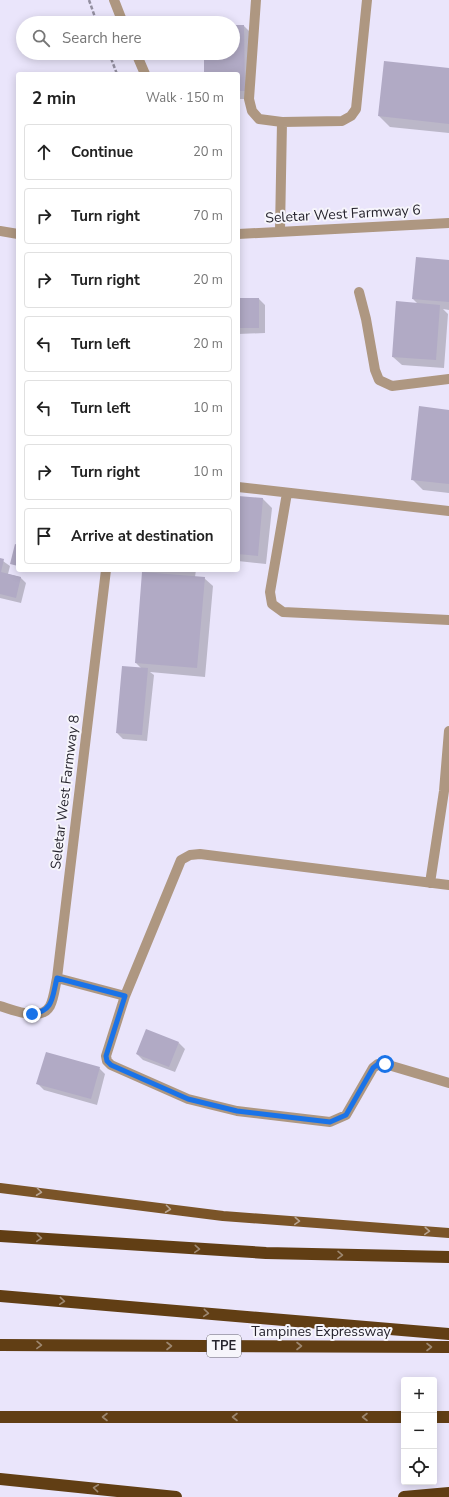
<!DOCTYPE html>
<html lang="en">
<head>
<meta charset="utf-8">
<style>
	body { margin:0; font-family:"Nunito Sans",sans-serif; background:#f6f6f6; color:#222 }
	.controls { position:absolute; right:12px; bottom:12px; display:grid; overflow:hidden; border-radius:4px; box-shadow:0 2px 10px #0003 }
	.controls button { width:36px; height:36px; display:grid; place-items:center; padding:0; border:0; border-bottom:1px solid #e0e0e0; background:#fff; color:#222; font:20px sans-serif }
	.stop { position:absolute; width:12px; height:12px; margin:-9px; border:3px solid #1a73e8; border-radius:50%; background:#fff }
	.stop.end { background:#1a73e8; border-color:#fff; box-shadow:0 1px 4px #0008 }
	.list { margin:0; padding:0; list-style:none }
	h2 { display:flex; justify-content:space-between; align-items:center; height:52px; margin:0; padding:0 16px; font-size:17px }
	h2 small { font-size:13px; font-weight:400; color:#767676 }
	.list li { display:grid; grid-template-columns:26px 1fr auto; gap:12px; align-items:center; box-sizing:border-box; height:56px; margin:0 8px 8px; padding:0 8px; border:1px solid #e0e0e0; border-radius:4px }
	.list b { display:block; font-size:15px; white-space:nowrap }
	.list em { font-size:13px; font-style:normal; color:#767676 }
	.icon { flex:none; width:22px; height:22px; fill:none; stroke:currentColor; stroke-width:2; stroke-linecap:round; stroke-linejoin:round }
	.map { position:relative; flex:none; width:449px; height:1497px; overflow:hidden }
	.search { position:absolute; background:#fff; box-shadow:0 2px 10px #0003; left:16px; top:16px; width:224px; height:44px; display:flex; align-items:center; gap:10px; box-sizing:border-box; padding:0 14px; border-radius:22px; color:#767676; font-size:15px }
	.panel { position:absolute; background:#fff; box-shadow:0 2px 10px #0003; left:16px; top:72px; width:224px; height:500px; border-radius:4px }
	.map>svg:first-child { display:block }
</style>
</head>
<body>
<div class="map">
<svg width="449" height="1497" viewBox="0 0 449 1497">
	<rect width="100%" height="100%" fill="#eae5fb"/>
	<path fill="#0003" d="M233,26H244L252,34L253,99H238V74H205V53H233Z
		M449,69V133L390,127L379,116Z
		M449,261V310L443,309L448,314L444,368L402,365L393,357L418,304L413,299Z
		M238,299H259L265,305V333L238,334Z
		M449,411V493L423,490L412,479Z
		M238,497L263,499L272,508L266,564L238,561Z
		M0,559L10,566L8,574L20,577L26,583L21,603L0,598Z
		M142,570H196L195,577L204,578L213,586L205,677L150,672L154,675L147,741L123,739L117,733L142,669L136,663L143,571Z
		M179,1043L185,1049L175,1072L143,1060L137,1054Z
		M99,1068L105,1074L97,1105L44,1090L38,1084Z"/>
	<path fill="#b1aac5" d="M233,25H244L245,91H238V74H204V53H233Z
		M384,61L449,68V124L378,116Z
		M416,257L449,260V302L412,299Z
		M238,298H259V328H238Z
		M396,301L440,305L436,360L392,357Z
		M419,406L449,410V484L411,480Z
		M238,496L263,498L258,556L238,554Z
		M15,544L18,545V566L10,564Z
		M0,558L4,559L1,572L21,577L16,598L0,594Z
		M142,572L205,577L197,668L135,663Z
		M122,666L148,668L142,735L116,733Z
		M146,1029L179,1042L169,1067L136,1054Z
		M46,1052L100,1067L91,1099L36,1084Z"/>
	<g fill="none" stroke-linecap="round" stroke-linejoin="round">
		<path stroke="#938fa0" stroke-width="2.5" stroke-dasharray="4 2" stroke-linecap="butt" d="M89,0L97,23
			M109,53L117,74"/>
		<path stroke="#ae9781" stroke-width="10" d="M114,0L123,23
			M256,0L249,99L252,111L259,119L282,122L342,121L351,116L356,109L367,0
			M136,53L145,74
			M280,230L282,122
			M0,231L18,234
			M238,234L449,223
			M359,292L366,319L375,370L379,380L392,386L449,379
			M238,487L449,511
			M287,493L270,592L272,604L283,612L449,620
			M430,883L444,791L449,731
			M449,885L200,854L190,855L181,860L125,996L106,1056L107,1061L111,1065L188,1099L237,1111L330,1122L346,1115L373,1068L378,1064H385L449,1083
			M57,978L125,996
			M0,1006C14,1010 41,1022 50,1006C54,998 55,987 57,978L106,570"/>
		<path stroke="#7a5428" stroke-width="10" d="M0,1188L223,1216L449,1233"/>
		<path stroke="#613e14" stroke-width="12" d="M0,1236L266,1253L449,1257
			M0,1296L449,1334
			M0,1345L449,1347
			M0,1417H404
			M434,1417H449
			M0,1479L176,1497
			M404,1497L449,1493"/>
	</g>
	<defs><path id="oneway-chevron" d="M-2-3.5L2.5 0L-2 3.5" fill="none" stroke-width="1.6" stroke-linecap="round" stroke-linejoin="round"/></defs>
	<g stroke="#b8a492">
		<use href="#oneway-chevron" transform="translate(39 1192) rotate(7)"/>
		<use href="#oneway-chevron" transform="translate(168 1209) rotate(7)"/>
		<use href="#oneway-chevron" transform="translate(297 1221) rotate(4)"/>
		<use href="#oneway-chevron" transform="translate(427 1231) rotate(4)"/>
	</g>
	<g stroke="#9d8770">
		<use href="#oneway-chevron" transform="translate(39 1238) rotate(4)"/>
		<use href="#oneway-chevron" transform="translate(197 1249) rotate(4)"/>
		<use href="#oneway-chevron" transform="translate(340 1255) rotate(1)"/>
		<use href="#oneway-chevron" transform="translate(62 1301) rotate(5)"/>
		<use href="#oneway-chevron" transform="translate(206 1313) rotate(5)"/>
		<use href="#oneway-chevron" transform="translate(39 1345) rotate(1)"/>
		<use href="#oneway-chevron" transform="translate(169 1346)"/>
		<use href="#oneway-chevron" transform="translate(299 1346)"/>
		<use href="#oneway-chevron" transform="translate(429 1347)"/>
		<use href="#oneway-chevron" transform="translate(105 1417) rotate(180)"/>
		<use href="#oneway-chevron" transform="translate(235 1417) rotate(180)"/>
		<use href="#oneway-chevron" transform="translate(365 1417) rotate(180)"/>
		<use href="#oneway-chevron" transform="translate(96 1488) rotate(-174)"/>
	</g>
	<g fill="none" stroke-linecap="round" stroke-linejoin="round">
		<path stroke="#1a73e8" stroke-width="5" d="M32,1014C54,1011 52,997 57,978L125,996L106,1056L107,1061L111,1065L188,1099L237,1111L330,1122L346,1115L373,1068L378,1064H385"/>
	</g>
	<g text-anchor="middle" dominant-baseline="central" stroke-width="4" stroke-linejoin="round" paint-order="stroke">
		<rect fill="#f6f5fb" stroke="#64636c" stroke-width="1" x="207" y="1335" width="34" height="22" rx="3"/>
		<g font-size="13" font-weight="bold" fill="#26242e">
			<text x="224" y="1346">TPE</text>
		</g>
		<g font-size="14" fill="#26242e" stroke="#f6f5fb">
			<text transform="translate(343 214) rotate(-3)">Seletar West Farmway 6</text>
			<text transform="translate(65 792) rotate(-83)">Seletar West Farmway 8</text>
			<text x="321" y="1331">Tampines Expressway</text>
		</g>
	</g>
</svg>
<div class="controls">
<button>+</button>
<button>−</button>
<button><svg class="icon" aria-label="locate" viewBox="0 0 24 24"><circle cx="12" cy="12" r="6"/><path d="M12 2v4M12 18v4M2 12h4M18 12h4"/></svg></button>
</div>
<div class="stop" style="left:385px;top:1064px"></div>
<div class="stop end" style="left:32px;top:1014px"></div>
<div class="search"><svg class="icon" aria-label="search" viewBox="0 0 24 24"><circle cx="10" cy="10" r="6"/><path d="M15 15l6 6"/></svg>Search here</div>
<section class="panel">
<h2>2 min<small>Walk · 150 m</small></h2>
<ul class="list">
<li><svg class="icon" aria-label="ahead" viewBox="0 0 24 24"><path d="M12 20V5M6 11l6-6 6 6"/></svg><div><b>Continue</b></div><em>20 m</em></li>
<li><svg class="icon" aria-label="right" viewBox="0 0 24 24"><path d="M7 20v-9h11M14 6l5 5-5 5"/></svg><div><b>Turn right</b></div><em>70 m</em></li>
<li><svg class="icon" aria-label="right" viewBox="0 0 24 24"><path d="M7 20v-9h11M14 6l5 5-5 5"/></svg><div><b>Turn right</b></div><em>20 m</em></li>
<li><svg class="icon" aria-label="left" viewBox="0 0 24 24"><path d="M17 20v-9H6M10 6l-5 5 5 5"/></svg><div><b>Turn left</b></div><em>20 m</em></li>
<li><svg class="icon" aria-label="left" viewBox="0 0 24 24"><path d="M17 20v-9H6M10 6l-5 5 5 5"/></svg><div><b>Turn left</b></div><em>10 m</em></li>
<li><svg class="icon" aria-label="right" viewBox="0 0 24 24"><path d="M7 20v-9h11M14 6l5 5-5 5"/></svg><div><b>Turn right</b></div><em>10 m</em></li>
<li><svg class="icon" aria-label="arrive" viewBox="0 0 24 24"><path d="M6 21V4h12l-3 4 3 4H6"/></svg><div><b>Arrive at destination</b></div></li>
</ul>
</section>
</div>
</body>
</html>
